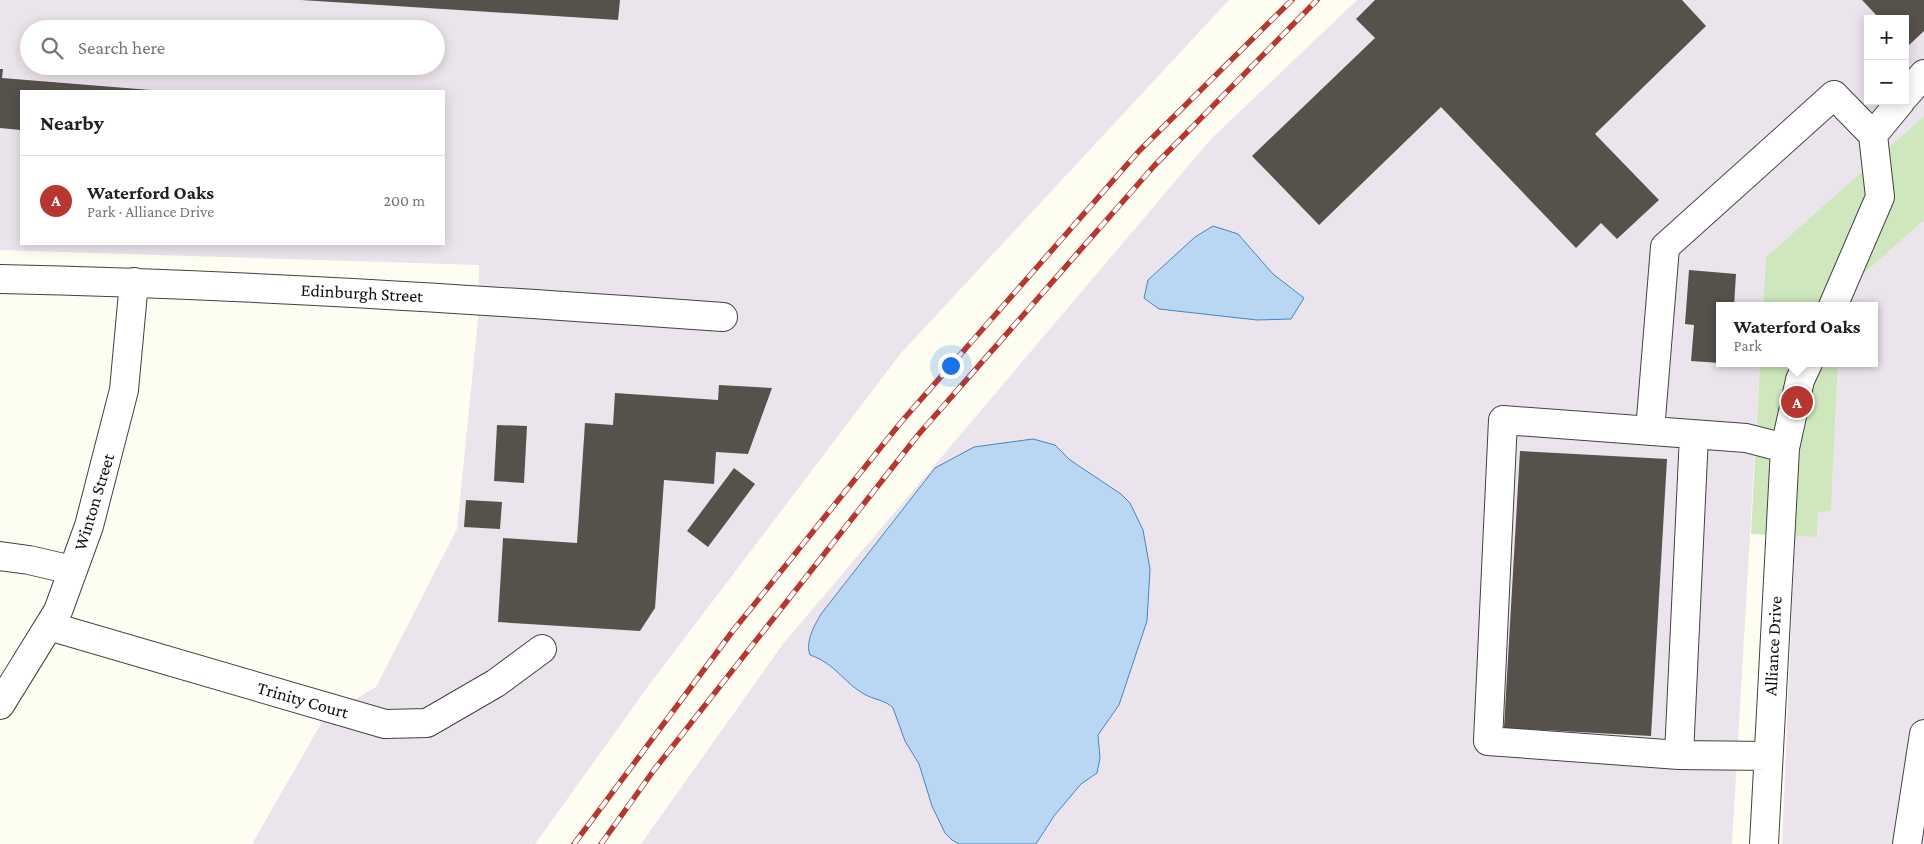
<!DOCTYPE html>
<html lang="en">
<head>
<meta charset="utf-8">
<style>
	body { margin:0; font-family:"Crimson Pro",serif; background:#f6f6f6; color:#202124 }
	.controls { position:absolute; right:15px; top:15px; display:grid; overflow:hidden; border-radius:0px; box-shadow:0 2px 12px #0003 }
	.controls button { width:45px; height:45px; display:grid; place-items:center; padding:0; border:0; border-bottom:1px solid #e0e0e0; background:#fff; color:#202124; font:25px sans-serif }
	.you { position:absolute; left:950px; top:365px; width:18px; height:18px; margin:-12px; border:4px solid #fff; border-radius:50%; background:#1a73e8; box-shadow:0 0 0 8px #1a73e833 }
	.badge { display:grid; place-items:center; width:32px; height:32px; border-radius:50%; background:#b6372f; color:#fff; font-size:16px; font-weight:700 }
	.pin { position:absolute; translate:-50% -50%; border:2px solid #fff; box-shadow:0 1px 5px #0006 }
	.popup { position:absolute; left:1716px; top:302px; width:162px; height:65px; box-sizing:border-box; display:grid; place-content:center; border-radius:0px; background:#fff; filter:drop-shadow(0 1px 4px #0005); font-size:16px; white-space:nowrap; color:#757577 }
	.popup b { font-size:19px; color:#202124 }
	.popup::after { content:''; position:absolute; left:50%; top:100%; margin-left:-10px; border:10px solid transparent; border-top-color:#fff }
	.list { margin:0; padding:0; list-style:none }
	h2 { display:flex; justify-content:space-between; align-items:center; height:65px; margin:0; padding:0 20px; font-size:21px }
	h2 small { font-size:16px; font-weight:400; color:#757577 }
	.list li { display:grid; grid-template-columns:32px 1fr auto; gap:15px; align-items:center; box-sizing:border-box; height:90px; padding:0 20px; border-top:1px solid #e0e0e0 }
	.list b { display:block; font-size:19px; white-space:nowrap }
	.list p { margin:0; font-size:16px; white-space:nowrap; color:#757577 }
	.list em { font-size:16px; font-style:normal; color:#757577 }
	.icon { flex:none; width:28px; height:28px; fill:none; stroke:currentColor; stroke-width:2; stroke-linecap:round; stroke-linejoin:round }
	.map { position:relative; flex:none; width:1924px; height:844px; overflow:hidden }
	.search { position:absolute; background:#fff; box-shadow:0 2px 12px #0003; left:20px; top:20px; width:425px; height:55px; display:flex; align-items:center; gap:12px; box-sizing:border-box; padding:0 18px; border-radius:28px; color:#757577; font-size:19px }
	.panel { position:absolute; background:#fff; box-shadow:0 2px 12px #0003; left:20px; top:90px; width:425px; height:155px; border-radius:0px }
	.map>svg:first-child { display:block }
</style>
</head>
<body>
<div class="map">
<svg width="1924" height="844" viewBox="0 0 1924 844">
	<rect width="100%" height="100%" fill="#fefdf1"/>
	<path fill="#ece4ec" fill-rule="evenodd" d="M0,0H1229L901,353L649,685L535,844H252L325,717L376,687L457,529L478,319L479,265L0,250ZM29,29H436V66H29ZM21,91H444V244H21Z
		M1357,0H1924V116L1766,257L1763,306H1720V363H1760L1732,844H641L783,644L1211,139ZM1868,19H1905V101H1868Z
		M1924,220V844H1782L1795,536L1817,537L1818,511H1831L1838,363H1874V306H1841L1842,293Z"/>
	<path fill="#cee7bc" d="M1924,116V220L1842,293L1841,306H1763L1766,257Z
		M1760,363H1838L1831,511L1818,512L1817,537L1751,534Z"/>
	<path fill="#b9d7f2" stroke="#4584c4" d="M1213,226L1238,234L1273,274L1304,298L1291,319L1257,320L1159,309L1144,298L1148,280L1195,237Z
		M1033,439L1055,445L1070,460L1121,494L1130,503L1143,530L1150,569L1147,621L1119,705L1098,735L1100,758L1097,773L1081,784L1054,816L1036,844H959L952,840L945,833L932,806L919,764L905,741L893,708C886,700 874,700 864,694C843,682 836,664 810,655C805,642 814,626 821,614L935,468L974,447Z"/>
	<path fill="#57514c" d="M301,0H620L618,20Z
		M1375,0H1682L1706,26L1595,134L1659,200L1617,239L1601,223L1576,248L1441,107L1319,225L1252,156L1375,38L1356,19Z
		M1862,0H1924V31L1907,47L1905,45V19H1880Z
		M0,69H3L2,78L163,91H21V130L0,128Z
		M1689,270L1736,274L1734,306H1720V363L1691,361L1694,325L1685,324Z
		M719,385L772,388L748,454L716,452L714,484L664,480L655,608L640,631L498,622L503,538L577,543L585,423L613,425L615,393L718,400Z
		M497,425L527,426L524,483L494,481Z
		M1520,451L1667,459L1651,736L1504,728Z
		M734,468L755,484L708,547L687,531Z
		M466,500L502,502L500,529L464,527Z"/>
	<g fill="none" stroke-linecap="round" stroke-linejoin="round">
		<g stroke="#424242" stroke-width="30">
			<path id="minor" d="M1905,96L1924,74
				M1873,135L1901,101
				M0,279C242,284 482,300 723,317
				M1650,431L1665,247L1834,95L1873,135L1880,197L1833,306
				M0,556L29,560L72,570
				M49,626L385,724L427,723L496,683L542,649
				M0,705L58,611L89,526L124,390L134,282
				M1679,755L1694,435
				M1768,756L1679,755L1488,741L1503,420L1746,438L1785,448
				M1764,844L1785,448L1800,380L1808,363
				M1907,844L1924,734"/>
		</g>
		<use href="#minor" stroke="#fff" stroke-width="28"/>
		<g stroke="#b6372f" stroke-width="5.5">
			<path id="rail" d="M574,844L732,632L902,421L1139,151L1292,0
				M601,844L654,770L918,435L1154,166L1317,0"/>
		</g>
		<use href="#rail" stroke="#fff" stroke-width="4" stroke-dasharray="11" stroke-linecap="butt"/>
	</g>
	<g text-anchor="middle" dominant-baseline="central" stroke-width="5" stroke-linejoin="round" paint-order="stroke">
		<g font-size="18" fill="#0f0f0f" stroke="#fff">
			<text transform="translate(362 293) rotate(3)">Edinburgh Street</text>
			<text transform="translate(94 502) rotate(-73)">Winton Street</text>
			<text transform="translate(1773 646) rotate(-87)">Alliance Drive</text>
			<text transform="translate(303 700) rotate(16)">Trinity Court</text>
		</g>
	</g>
</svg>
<div class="controls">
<button>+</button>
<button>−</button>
</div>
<div class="you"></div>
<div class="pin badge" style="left:1797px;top:402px">A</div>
<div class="popup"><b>Waterford Oaks</b>Park</div>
<div class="search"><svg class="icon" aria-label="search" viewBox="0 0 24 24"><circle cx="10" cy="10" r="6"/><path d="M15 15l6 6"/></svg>Search here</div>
<section class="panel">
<h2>Nearby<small></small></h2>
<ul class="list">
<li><span class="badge">A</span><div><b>Waterford Oaks</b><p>Park · Alliance Drive</p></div><em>200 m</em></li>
</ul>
</section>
</div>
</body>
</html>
